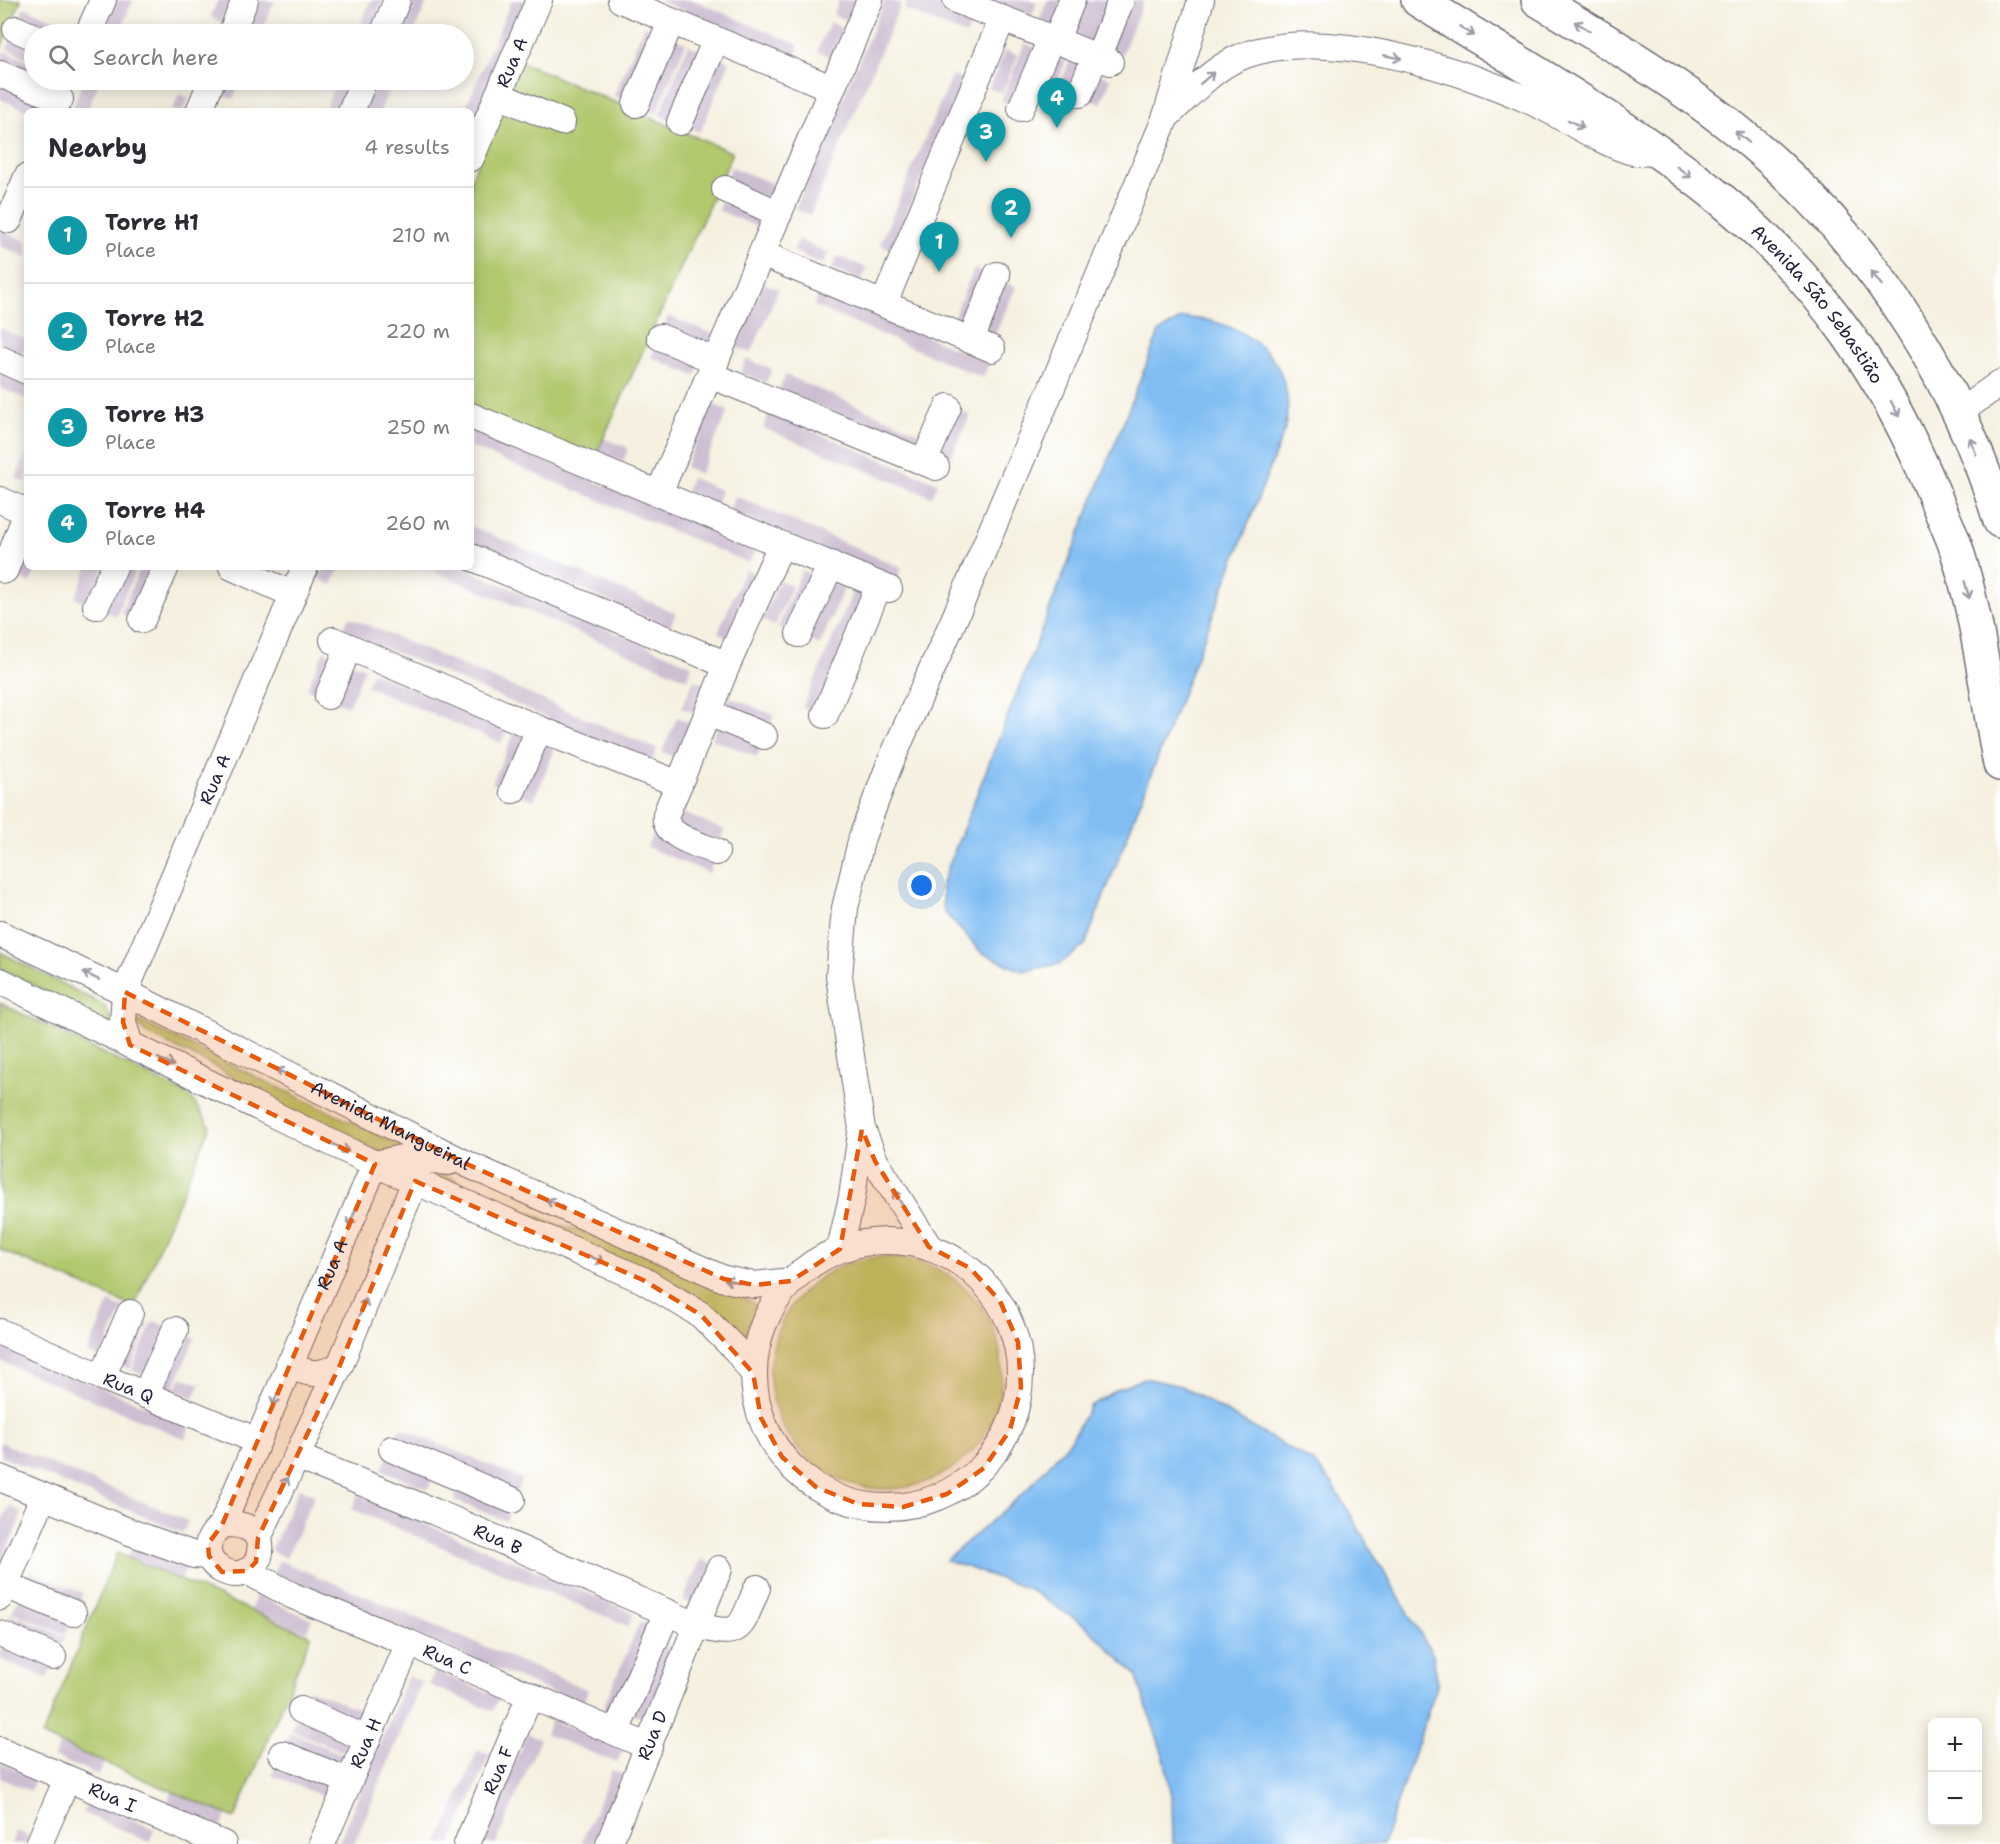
<!DOCTYPE html>
<html lang="en">
<head>
<meta charset="utf-8">
<style>
	body { margin:0; font-family:"Shantell Sans",sans-serif; background:#f2f2f3; color:#2b2b33 }
	.controls { position:absolute; right:18px; bottom:18px; display:grid; overflow:hidden; border-radius:9px; box-shadow:0 3px 15px #0003 }
	.controls button { width:54px; height:54px; display:grid; place-items:center; padding:0; border:0; border-bottom:2px solid #e1e1e2; background:#fff; color:#2b2b33; font:30px sans-serif }
	.you { position:absolute; left:922px; top:886px; width:21px; height:21px; margin:-15px; border:4px solid #fff; border-radius:50%; background:#1a73e8; box-shadow:0 0 0 9px #1a73e833 }
	.badge { display:grid; place-items:center; width:39px; height:39px; border-radius:50%; background:#1f6fb2; color:#fff; font-size:20px; font-weight:700 }
	.pin { position:absolute; translate:-50% -50px; filter:drop-shadow(0 2px 3px #0008) }
	.pin::after { content:''; position:absolute; top:32px; width:21px; height:18px; background:inherit; clip-path:polygon(0 0,100% 0,50% 100%) }
	.list { margin:0; padding:0; list-style:none }
	h2 { display:flex; justify-content:space-between; align-items:center; height:78px; margin:0; padding:0 24px; font-size:26px }
	h2 small { font-size:20px; font-weight:400; color:#7c7c81 }
	.list li { display:grid; grid-template-columns:39px 1fr auto; gap:18px; align-items:center; box-sizing:border-box; height:96px; padding:0 24px; border-top:2px solid #e1e1e2 }
	.list b { display:block; font-size:22px; white-space:nowrap }
	.list p { margin:0; font-size:20px; white-space:nowrap; color:#7c7c81 }
	.list em { font-size:20px; font-style:normal; color:#7c7c81 }
	.icon { flex:none; width:33px; height:33px; fill:none; stroke:currentColor; stroke-width:2; stroke-linecap:round; stroke-linejoin:round }
	.map { position:relative; flex:none; width:2000px; height:1844px; overflow:hidden }
	.search { position:absolute; background:#fff; box-shadow:0 3px 15px #0003; left:24px; top:24px; width:450px; height:66px; display:flex; align-items:center; gap:15px; box-sizing:border-box; padding:0 21px; border-radius:33px; color:#7c7c81; font-size:22px }
	.panel { position:absolute; background:#fff; box-shadow:0 3px 15px #0003; left:24px; top:108px; width:450px; height:462px; border-radius:9px }
	.map>svg:first-child { display:block }
</style>
</head>
<body>
<div class="map">
<svg width="2000" height="1844" viewBox="0 0 2000 1844">
	<rect width="100%" height="100%" fill="#fff"/>
	<filter id="ink" filterUnits="userSpaceOnUse"><feTurbulence type="fractalNoise" baseFrequency=".0167" numOctaves="2"/><feDisplacementMap in="SourceGraphic" scale="12" xChannelSelector="R" yChannelSelector="G"/><feConvolveMatrix kernelMatrix="1 2 1 2 8 2 1 2 1" color-interpolation-filters="sRGB"/></filter>
	<filter id="wash" filterUnits="userSpaceOnUse"><feTurbulence type="fractalNoise" baseFrequency=".008" numOctaves="4" result="noise"/><feDisplacementMap in="SourceGraphic" scale="24" xChannelSelector="R" yChannelSelector="G"/><feGaussianBlur stdDeviation="1.35" result="paint"/><feColorMatrix in="noise" values="0 0 0 0 0 0 0 0 0 0 0 0 0 0 0 0 0 1.4 0 .05"/><feComposite in="paint" operator="in"/></filter>
	<g filter="url(#wash)">
		<rect width="100%" height="100%" fill="#f5f0df"/>
		<path fill="#cdbed2" d="M117,0H133L119,34H103Z
			M218,0H231L221,22L210,17Z
			M260,0L275,1L262,29L249,23Z
			M371,0H383L369,34H356Z
			M411,0H428L413,34H396Z
			M512,0H526L471,128V111H464Z
			M658,0H693L799,45L794,58Z
			M839,0H854L846,20L833,15Z
			M885,0L901,4L810,215L795,209Z
			M908,0H924L973,20L966,35L904,9Z
			M991,0H1029L1037,3L1031,17Z
			M1048,0H1064L1053,26L1039,20Z
			M1081,0H1114L1096,44L1067,32Z
			M1128,0H1144L1122,54L1109,49Z
			M24,7L75,29L73,34H50L18,21Z
			M830,22L842,28L830,56L817,51Z
			M644,26L657,31L628,102L614,96Z
			M12,36L34,45V61L7,49Z
			M672,38L686,43L656,114L642,108Z
			M1025,43L1039,49L1015,106L1001,101Z
			M688,45L701,50L672,121L659,115Z
			M1005,50L1018,55L1002,93L989,88Z
			M4,51L34,64V80H53L50,86L0,65Z
			M1053,55L1066,60L1056,85L1043,80Z
			M717,56L730,62L700,132L686,127Z
			M1069,62L1082,67L1071,93L1059,88Z
			M1097,73L1111,79L1101,104L1086,98Z
			M952,75L963,80L891,249L880,244Z
			M84,80H100L87,111H71Z
			M226,80H241L233,99L220,94Z
			M337,80H350L336,111H324Z
			M377,80H394L380,111H364Z
			M0,82L44,101L40,111H29L0,99Z
			M179,94L189,98L183,111H172Z
			M731,167L776,185L770,200L726,181Z
			M724,197L764,214L758,227L718,210Z
			M0,230L27,242V257L0,246Z
			M799,239L828,253L823,265L793,251Z
			M838,256L867,268L861,281L832,268Z
			M974,269L987,274L966,325L953,319Z
			M1003,281L1016,287L994,337L981,332Z
			M764,283L779,289L751,353L736,347Z
			M820,291L989,363L983,378L814,306Z
			M668,316L713,334L707,348L663,330Z
			M0,328L27,340L22,354L0,344Z
			M657,344L701,362L695,376L651,357Z
			M746,359L772,369L766,383L741,373Z
			M0,372L27,384V399L0,388Z
			M786,375L920,433L914,447L779,389Z
			M713,404L728,411L700,474L685,467Z
			M956,409L970,415L949,461L935,455Z
			M769,413L938,483L932,497L763,428Z
			M560,421L628,448L623,462L554,435Z
			M471,430L755,548L749,563L471,447Z
			M27,452V482L16,478Z
			M691,478L721,490L716,504L686,491Z
			M735,496L902,568L896,581L729,510Z
			M471,526L676,613L670,627L471,543Z
			M27,551V567H37L30,583L16,577Z
			M88,567H104L89,604L75,598Z
			M122,567H137L116,616L103,611Z
			M140,567H157L135,619L121,613Z
			M324,567H340L332,585L319,579Z
			M424,567H460L692,665L687,679Z
			M745,569L754,573L727,637L718,633Z
			M802,570L815,576L791,633L778,627Z
			M779,580L792,586L775,626L762,620Z
			M830,582L844,588L820,645L806,639Z
			M853,592L866,597L816,713L803,707Z
			M349,617L657,749L651,762L343,630Z
			M324,651L336,657L320,694L307,689Z
			M351,663L365,668L348,706L335,701Z
			M372,672L507,729L501,743L366,686Z
			M694,680L707,685L694,713L681,708Z
			M730,697L774,715L768,729L724,711Z
			M677,717L691,723L676,758L662,752Z
			M717,725L763,743L757,757L712,739Z
			M515,732L527,737L505,788L492,783Z
			M542,743L555,749L534,800L520,795Z
			M679,811L724,830L719,844L673,825Z
			M653,833L714,859L709,873L647,847Z
			M109,1302L123,1308L101,1358L87,1353Z
			M135,1318L149,1323L130,1369L115,1363Z
			M153,1321L167,1326L146,1376L132,1370Z
			M181,1332L195,1338L173,1389L159,1383Z
			M0,1345L191,1425L185,1439L0,1361Z
			M181,1377L200,1384L194,1398L175,1389Z
			M400,1428L522,1479L517,1493L394,1441Z
			M0,1442L188,1521L183,1533L0,1456Z
			M388,1456L433,1474L428,1489L382,1470Z
			M459,1486L511,1507L506,1521L454,1500Z
			M299,1488L315,1495L286,1558L271,1551Z
			M358,1495L634,1613L628,1626L352,1509Z
			M9,1506L23,1512L0,1567V1526Z
			M134,1543L187,1566L181,1580L128,1557Z
			M701,1559L713,1565L696,1605L683,1600Z
			M279,1560L588,1690L582,1705L273,1574Z
			M30,1571L83,1593L77,1607L24,1584Z
			M256,1596L312,1619L306,1632L251,1609Z
			M19,1598L71,1620L65,1634L12,1612Z
			M11,1614L65,1637L59,1651L5,1629Z
			M640,1622L653,1627L617,1714L603,1708Z
			M0,1643L53,1665L47,1678L0,1659Z
			M663,1644L676,1650L646,1719L633,1714Z
			M435,1671L499,1697L493,1711L429,1685Z
			M408,1676L422,1682L354,1844H338Z
			M309,1689L363,1711L357,1726L303,1703Z
			M297,1716L350,1738L344,1752L291,1730Z
			M551,1720L623,1749L617,1763L545,1734Z
			M290,1732L344,1755L338,1769L284,1746Z
			M527,1733L540,1739L496,1844H480Z
			M60,1743L104,1762L99,1775L54,1757Z
			M478,1750L490,1755L451,1844H438Z
			M278,1761L331,1783L325,1797L272,1775Z
			M0,1763L36,1778L30,1791L0,1778Z
			M612,1770L623,1774L593,1844H581Z
			M173,1790L227,1814L221,1827L167,1804Z
			M88,1800L154,1829L149,1842L83,1813Z
			M16,1831L29,1836L26,1844H11Z"/>
		<path fill="#b1c86d" stroke="#6a7554" stroke-width="1.5" d="M0,0H21L0,50Z
			M521,62L733,153L594,459L471,407V179Z
			M0,952L104,1005L116,1028L0,968Z
			M0,1003L190,1096L210,1126L134,1307L0,1250Z
			M130,1017L406,1148L384,1153L273,1105L218,1068L147,1034Z
			M404,1164L444,1175L552,1223L616,1242L752,1302L756,1307L743,1341L716,1311L688,1291Z
			M770 1373a116 116 0 1 1 232 0a116 116 0 1 1-232 0Z
			M117,1553L311,1636L235,1818L42,1736Z"/>
		<path fill="#80bdf3" stroke="#517097" stroke-width="1.5" d="M1182,318C1229,318 1281,345 1287,397C1289,407 1286,419 1285,429L1085,945L1059,964L1022,971L982,953L944,912L941,885L1159,332Z
			M1144,1378L1181,1386L1313,1462L1332,1483L1433,1655L1438,1683L1383,1844H1173L1172,1796L1164,1758L1136,1675L1086,1626L1029,1589L946,1560L1026,1491L1071,1440L1090,1406L1116,1390Z"/>
	</g>
	<g filter="url(#ink)">
		<g fill="none" stroke-linecap="round" stroke-linejoin="round">
			<g stroke="#6c6a74" stroke-width="28">
				<g id="minor">
					<path d="M621,0L831,88"/>
					<path d="M956,0L1110,62"/>
					<path d="M16,29L34,37"/>
					<path d="M88,34L103,0"/>
					<path d="M231,34L245,0"/>
					<path d="M383,34L397,0"/>
					<path d="M1056,40L1072,0"/>
					<path d="M1098,58L1121,0"/>
					<path d="M0,74L60,99"/>
					<path d="M1080,94L1095,57"/>
					<path d="M498,95L562,122"/>
					<path d="M636,104L671,22"/>
					<path d="M1021,108L1051,39"/>
					<path d="M199,111L212,80"/>
					<path d="M351,111L364,80"/>
					<path d="M1165,118C1188,97 1209,71 1238,58C1320,22 1469,71 1545,108C1567,120 1616,151 1639,153C1644,153 1651,152 1657,151"/>
					<path d="M680,122L716,40"/>
					<path id="s1" d="M471,158L539,0"/>
					<path d="M725,189L779,214"/>
					<path d="M9,220L27,177"/>
					<path d="M762,254L992,349"/>
					<path d="M884,303L1002,19"/>
					<path d="M660,337L716,361"/>
					<path d="M971,340L997,275"/>
					<path d="M0,359L27,371"/>
					<path d="M710,375L936,467"/>
					<path d="M1960,412L2000,383"/>
					<path d="M471,416L889,589"/>
					<path d="M924,462L948,407"/>
					<path d="M659,493L870,0"/>
					<path d="M0,500L27,512L5,570"/>
					<path d="M471,557L727,665"/>
					<path d="M232,567L292,594"/>
					<path d="M96,606L114,567"/>
					<path d="M142,620L166,567"/>
					<path d="M799,634L831,564"/>
					<path d="M333,640L539,729L679,784L727,665L781,545"/>
					<path d="M328,696L349,647"/>
					<path d="M709,713L764,736"/>
					<path d="M825,715L879,585"/>
					<path d="M679,784C675,794 669,805 666,815C662,836 701,845 716,852"/>
					<path d="M513,790L539,729"/>
					<path id="s2" d="M0,934L125,992L469,1165L724,1279L754,1285L791,1281"/>
					<path d="M0,981L375,1164L643,1280L701,1315L736,1350L753,1373"/>
					<path id="s3" d="M130,1045L123,1022L125,992L305,567"/>
					<circle cx="887" cy="1374" r="133"/>
					<path d="M929,1247L875,1161L862,1129L839,976L845,908L862,837L890,763L956,615L1165,119L1201,0"/>
					<path d="M840,1249L852,1197L861,1133"/>
					<path id="s4" d="M0,1332L102,1377L258,1441"/>
					<path d="M289,1364C308,1376 321,1376 340,1365"/>
					<path d="M102,1377L130,1313"/>
					<path d="M145,1395L175,1330"/>
					<path d="M392,1449L512,1500"/>
					<path id="s5" d="M298,1457L435,1512L696,1625C744,1639 740,1628 757,1588"/>
					<path d="M0,1478L130,1532L194,1555L209,1556"/>
					<path id="s6" d="M222,1525C240,1522 263,1528 260,1552C253,1598 177,1563 222,1525L375,1164L402,1158L449,1162"/>
					<path d="M258,1538L340,1365L415,1181"/>
					<path id="s7" d="M247,1571L293,1596L409,1643L649,1747"/>
					<path d="M5,1585L73,1613"/>
					<path d="M0,1597L43,1497"/>
					<path d="M0,1634L53,1657"/>
					<path d="M301,1710L367,1739"/>
					<path d="M616,1732L667,1612"/>
					<path id="s8" d="M0,1750L223,1844"/>
					<path d="M282,1754L348,1781"/>
					<path d="M39,1844L67,1779"/>
					<path id="s9" d="M322,1844L409,1643"/>
					<path id="s10" d="M467,1844L530,1696"/>
					<path id="s11" d="M609,1844L719,1569"/>
				</g>
			</g>
			<g stroke="#6c6a74" stroke-width="36">
				<g id="major">
					<path id="s12" d="M1418,0C1520,64 1630,125 1723,201C1821,282 1886,377 1934,494C1941,513 1951,532 1957,551C1979,621 1986,693 2000,764"/>
					<path d="M1538,0C1621,49 1707,100 1778,166C1881,261 1960,386 2000,521"/>
				</g>
			</g>
			<use href="#minor" stroke="#fff" stroke-width="26"/>
			<use href="#major" stroke="#fff" stroke-width="33"/>
		</g>
		<defs><path id="oneway-shaft" d="M-6 0H5M1.5-3L5.5 0L1.5 3" fill="none" stroke-width="1.6" stroke-linecap="round" stroke-linejoin="round" transform="scale(1.5)"/></defs>
		<g stroke="#9c9ca7">
			<use href="#oneway-shaft" transform="translate(1582 26) rotate(-150)"/>
			<use href="#oneway-shaft" transform="translate(1467 31) rotate(32)"/>
			<use href="#oneway-shaft" transform="translate(1393 57) rotate(11)"/>
			<use href="#oneway-shaft" transform="translate(1207 78) rotate(-41)"/>
			<use href="#oneway-shaft" transform="translate(1576 124) rotate(27)"/>
			<use href="#oneway-shaft" transform="translate(1742 137) rotate(-141)"/>
			<use href="#oneway-shaft" transform="translate(1684 172) rotate(37)"/>
			<use href="#oneway-shaft" transform="translate(1876 278) rotate(-128)"/>
			<use href="#oneway-shaft" transform="translate(1895 409) rotate(62)"/>
			<use href="#oneway-shaft" transform="translate(1973 446) rotate(-111)"/>
			<use href="#oneway-shaft" transform="translate(1967 590) rotate(75)"/>
			<use href="#oneway-shaft" transform="translate(91 976) rotate(-155)"/>
			<use href="#oneway-shaft" transform="translate(166 1062) rotate(25)"/>
			<use href="#oneway-shaft" transform="translate(284 1073) rotate(-153)"/>
			<use href="#oneway-shaft" transform="translate(341 1148) rotate(26)"/>
			<use href="#oneway-shaft" transform="translate(898 1198) rotate(-122)"/>
			<use href="#oneway-shaft" transform="translate(554 1203) rotate(-156)"/>
			<use href="#oneway-shaft" transform="translate(352 1218) rotate(113)"/>
			<use href="#oneway-shaft" transform="translate(596 1259) rotate(24)"/>
			<use href="#oneway-shaft" transform="translate(733 1281) rotate(-167)"/>
			<use href="#oneway-shaft" transform="translate(363 1307) rotate(-68)"/>
			<use href="#oneway-shaft" transform="translate(276 1397) rotate(112)"/>
			<use href="#oneway-shaft" transform="translate(284 1485) rotate(-64)"/>
		</g>
	</g>
	<path fill="#e8590c" fill-opacity="0.2" stroke="#e8590c" stroke-width="4.5" stroke-dasharray="12 8" stroke-linejoin="round" d="M125,992L469,1165L724,1279L754,1285L791,1281L840,1249L862,1129L875,1161L929,1247L970,1268L1000,1301L1018,1342L1021,1387L1010,1430L984,1468L947,1494L903,1507L858,1504L816,1487L782,1457L761,1418L753,1373L701,1315L643,1280L415,1181L340,1365L258,1538L256,1562L247,1571L222,1572L209,1556L208,1544L222,1525L375,1164L130,1045L123,1022Z"/>
	<g text-anchor="middle" dominant-baseline="central" stroke-width="6" stroke-linejoin="round" paint-order="stroke">
		<g font-size="18" fill="#22223b" stroke="#fff">
			<text stroke="none"><textPath href="#s1" startOffset="104">Rua A</textPath></text>
			<text stroke="none"><textPath href="#s12" startOffset="506">Avenida São Sebastião</textPath></text>
			<text stroke="none"><textPath href="#s3" startOffset="285">Rua A</textPath></text>
			<text stroke="none"><textPath href="#s2" startOffset="435">Avenida Mangueiral</textPath></text>
			<text stroke="none"><textPath href="#s6" startOffset="444">Rua A</textPath></text>
			<text stroke="none"><textPath href="#s4" startOffset="140">Rua Q</textPath></text>
			<text stroke="none"><textPath href="#s5" startOffset="216">Rua B</textPath></text>
			<text stroke="none"><textPath href="#s7" startOffset="219">Rua C</textPath></text>
			<text stroke="none"><textPath href="#s11" startOffset="117">Rua D</textPath></text>
			<text stroke="none"><textPath href="#s9" startOffset="110">Rua H</textPath></text>
			<text stroke="none"><textPath href="#s10" startOffset="80">Rua F</textPath></text>
			<text stroke="none"><textPath href="#s8" startOffset="122">Rua I</textPath></text>
		</g>
	</g>
</svg>
<div class="controls">
<button>+</button>
<button>−</button>
</div>
<div class="you"></div>
<div class="pin badge" style="left:939px;top:272px;background:#0f9aa8">1</div>
<div class="pin badge" style="left:1011px;top:238px;background:#0f9aa8">2</div>
<div class="pin badge" style="left:986px;top:162px;background:#0f9aa8">3</div>
<div class="pin badge" style="left:1057px;top:128px;background:#0f9aa8">4</div>
<div class="search"><svg class="icon" aria-label="search" viewBox="0 0 24 24"><circle cx="10" cy="10" r="6"/><path d="M15 15l6 6"/></svg>Search here</div>
<section class="panel">
<h2>Nearby<small>4 results</small></h2>
<ul class="list">
<li><span class="badge" style="background:#0f9aa8">1</span><div><b>Torre H1</b><p>Place</p></div><em>210 m</em></li>
<li><span class="badge" style="background:#0f9aa8">2</span><div><b>Torre H2</b><p>Place</p></div><em>220 m</em></li>
<li><span class="badge" style="background:#0f9aa8">3</span><div><b>Torre H3</b><p>Place</p></div><em>250 m</em></li>
<li><span class="badge" style="background:#0f9aa8">4</span><div><b>Torre H4</b><p>Place</p></div><em>260 m</em></li>
</ul>
</section>
</div>
</body>
</html>
